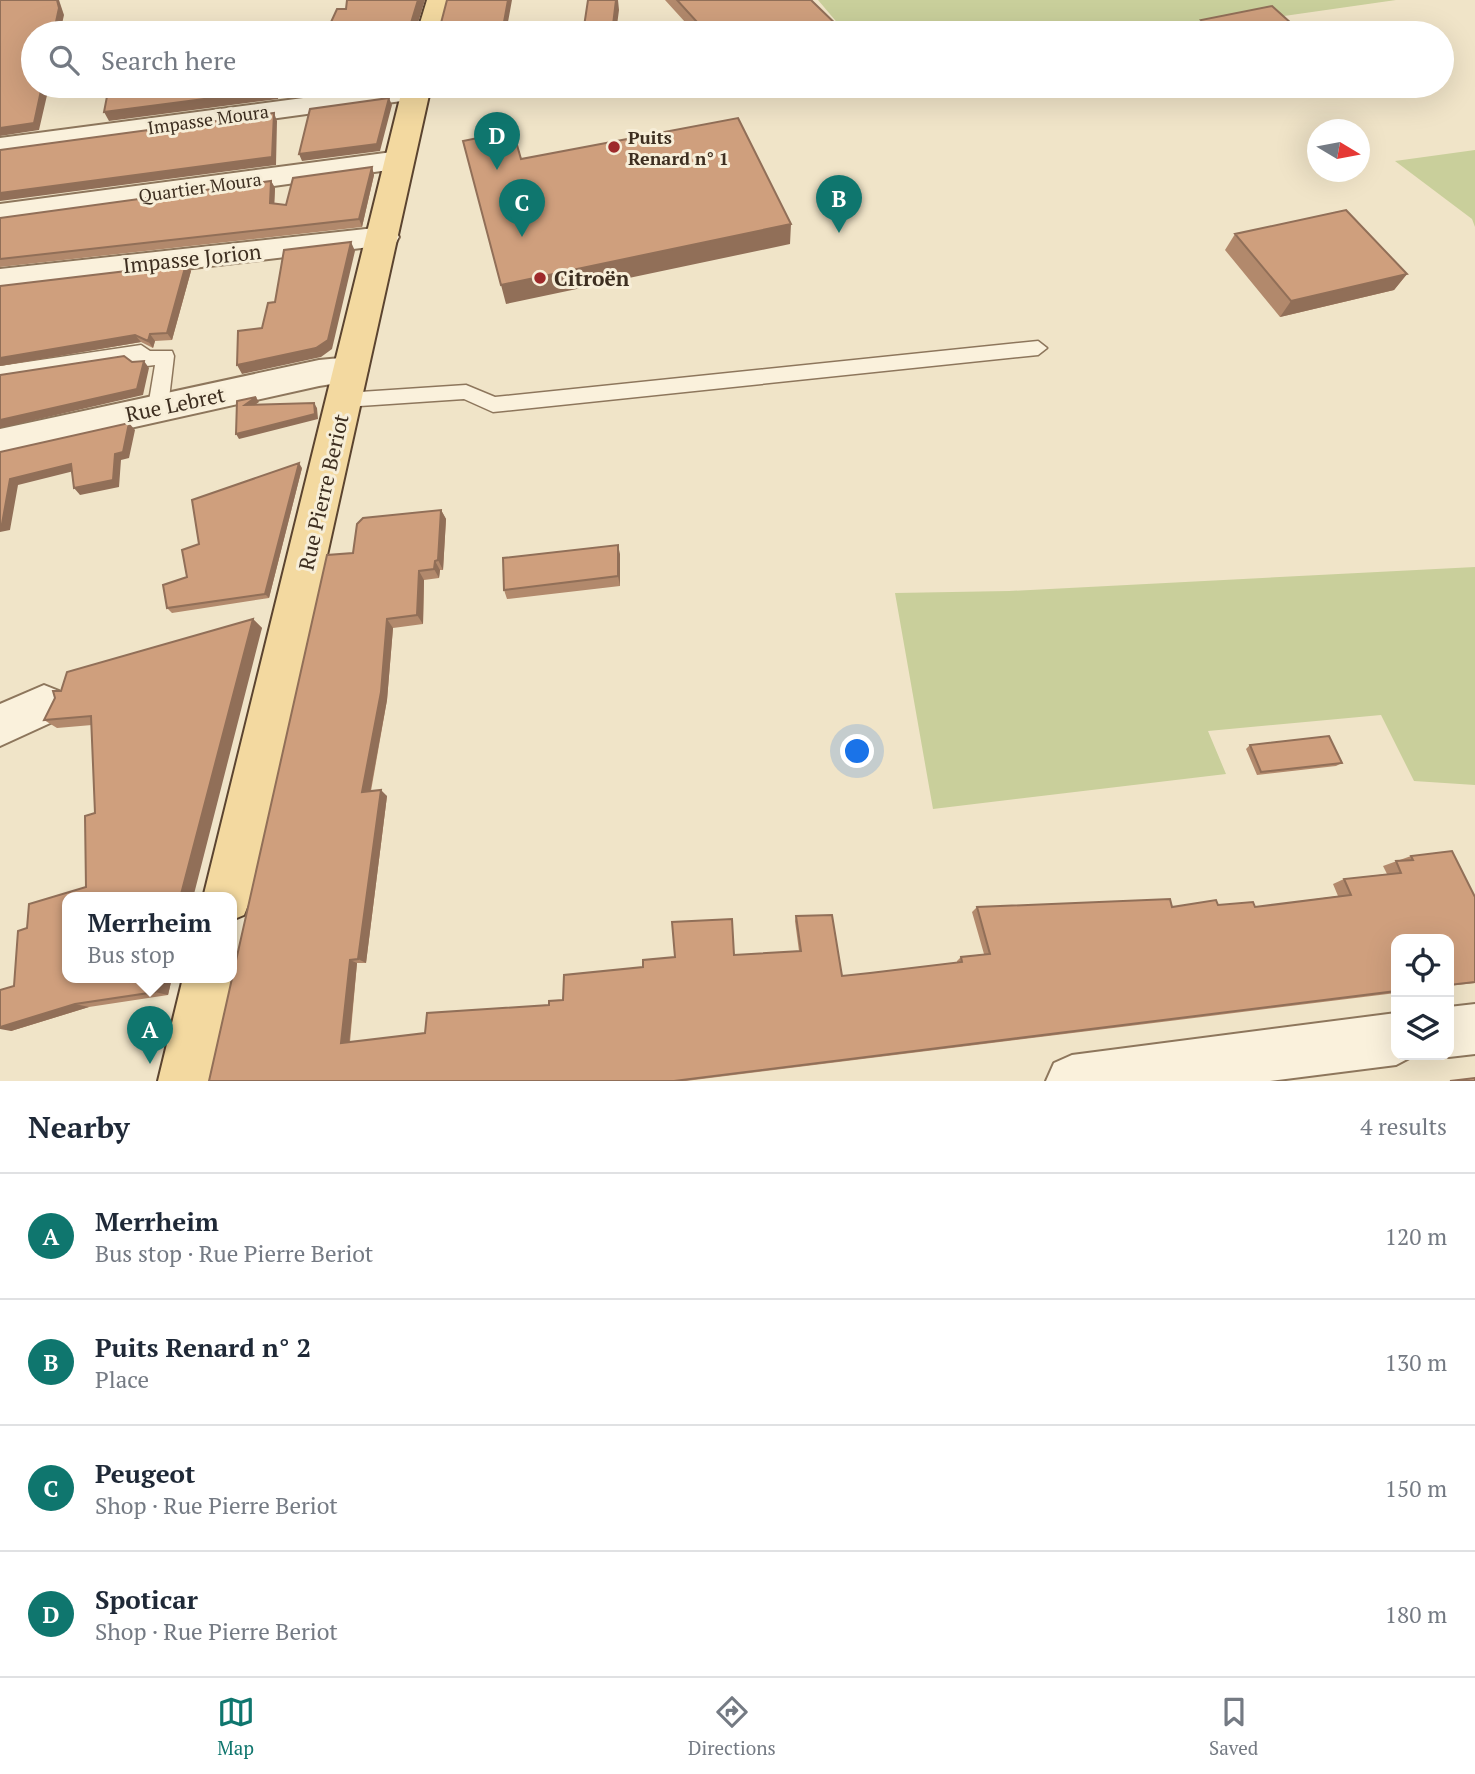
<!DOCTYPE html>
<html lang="en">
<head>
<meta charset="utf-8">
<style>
	body { margin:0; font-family:"PT Serif",serif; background:#f2f2f3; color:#1f2937 }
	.controls { position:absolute; right:21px; bottom:21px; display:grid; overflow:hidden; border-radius:14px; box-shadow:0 7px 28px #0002 }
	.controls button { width:63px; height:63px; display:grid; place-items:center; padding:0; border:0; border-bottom:2px solid #e0e1e3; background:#fff; color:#1f2937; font:35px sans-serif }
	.compass { position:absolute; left:1307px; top:119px; width:63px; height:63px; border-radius:50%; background:#fff; box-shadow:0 7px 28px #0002; rotate:100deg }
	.you { position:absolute; left:858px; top:752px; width:24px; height:24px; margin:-18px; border:5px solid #fff; border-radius:50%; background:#1a73e8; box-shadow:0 0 0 10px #1a73e833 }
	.badge { display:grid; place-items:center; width:46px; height:46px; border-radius:50%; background:#0f766e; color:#fff; font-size:23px; font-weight:700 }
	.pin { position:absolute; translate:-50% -58px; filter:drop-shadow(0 2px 4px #0008) }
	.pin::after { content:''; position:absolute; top:37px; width:24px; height:21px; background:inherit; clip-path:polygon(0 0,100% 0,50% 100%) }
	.popup { position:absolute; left:62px; top:892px; width:175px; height:91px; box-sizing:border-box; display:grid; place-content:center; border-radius:14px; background:#fff; filter:drop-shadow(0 2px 5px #0005); font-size:23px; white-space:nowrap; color:#747a83 }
	.popup b { font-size:26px; color:#1f2937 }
	.popup::after { content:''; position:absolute; left:50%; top:100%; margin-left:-14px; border:14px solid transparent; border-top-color:#fff }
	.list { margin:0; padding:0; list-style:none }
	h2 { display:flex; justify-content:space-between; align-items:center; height:91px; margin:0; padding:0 28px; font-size:30px }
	h2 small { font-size:23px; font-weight:400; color:#747a83 }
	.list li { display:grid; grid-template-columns:46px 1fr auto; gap:21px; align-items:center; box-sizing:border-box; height:126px; padding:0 28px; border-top:2px solid #e0e1e3 }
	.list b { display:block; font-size:26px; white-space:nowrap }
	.list p { margin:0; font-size:23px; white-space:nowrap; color:#747a83 }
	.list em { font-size:23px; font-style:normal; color:#747a83 }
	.icon { flex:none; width:38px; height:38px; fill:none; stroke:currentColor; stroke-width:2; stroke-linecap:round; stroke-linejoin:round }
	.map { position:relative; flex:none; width:1475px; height:1081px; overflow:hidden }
	.search { position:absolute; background:#fff; box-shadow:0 7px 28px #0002; left:21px; right:21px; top:21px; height:77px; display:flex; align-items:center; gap:18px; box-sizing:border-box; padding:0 24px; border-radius:38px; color:#747a83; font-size:26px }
	.sheet { height:595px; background:#fff }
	nav { display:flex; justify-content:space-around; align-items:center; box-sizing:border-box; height:98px; border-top:2px solid #e0e1e3; background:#fff; font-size:19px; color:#747a83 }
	nav a { display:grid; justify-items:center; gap:4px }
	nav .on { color:#0f766e }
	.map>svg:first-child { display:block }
</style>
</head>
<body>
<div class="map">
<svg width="1475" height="1081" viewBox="0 0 1475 1081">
	<rect width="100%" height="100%" fill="#f0e4c8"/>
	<path fill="#c9cf9b" d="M818,0H1396L1165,33H846Z
		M1475,150V227L1472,219L1395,161Z
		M1475,567V785L1414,781L1381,715L1208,731L1226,774L933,809L895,593L1009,591Z"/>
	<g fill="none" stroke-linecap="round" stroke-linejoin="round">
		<g stroke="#8d765c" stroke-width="3">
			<path id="lane" d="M1038,341L1047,348L1038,355L493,412L464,399L345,407L335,400L345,393L466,385L495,397Z
				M141,345L150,351H172L174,356L168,407L158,414L148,407L155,365L139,367L130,360L0,380V366Z"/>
		</g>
		<g stroke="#8d765c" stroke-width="4">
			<path id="street" d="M394,86H426L430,91L426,97L416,99L0,156V138Z
				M400,151L410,153L414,160L410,167L0,224V204Z
				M384,227L395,230L399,237L395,244L0,291V269Z
				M351,357L363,361L368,370L363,379L319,386L0,457V429L319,360Z
				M44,685L59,691L65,705L59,719L0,746V704Z
				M1475,1004V1054L1449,1057L1443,1055H1449V1007Z
				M1396,1013V1055H1415L1396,1065L1270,1081H1046L1054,1063L1072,1055Z"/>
		</g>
		<g stroke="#5b4430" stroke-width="4">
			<path id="primary" d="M427,0H451L443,33H417Z
				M403,86H431L251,898L244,915L232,920V898H203Z
				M232,977L233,978L210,1081H158L183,978Z"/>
		</g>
		<use href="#lane" fill="#faf1dc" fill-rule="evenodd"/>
		<use href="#street" fill="#faf1dc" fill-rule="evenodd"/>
		<use href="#primary" fill="#f3d9a0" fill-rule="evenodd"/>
	</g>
	<path fill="#b2896c" d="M665,0H811L845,33H695Z
		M1201,20L1302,33L1196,31Z
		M577,86H610L609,96H579Z
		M372,167L374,175L362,227L0,267V218L271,181L275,188L274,204L286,205Z
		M1235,234L1407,274L1394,290L1280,317L1225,250Z
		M186,264L191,271L172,340L155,341L153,348L141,342L0,366Z
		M302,468L269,598L172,613L167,608L187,577L199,544Z
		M441,510L446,519L443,570H440L439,578L424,580L423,624L393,628L387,700L371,791L387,796L366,963H357L350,1042L425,1033L549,1005L643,967L734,955L799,951L795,921L796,916L842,976L870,973L957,963V961L961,957L984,954L972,912L977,907H1172L1218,905L1255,907L1338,896L1333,884L1344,879L1387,874L1383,866L1411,856L1475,897V983L1449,986V939H1396V993L686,1081H209L353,553Z
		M620,554V586L507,599L504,590Z
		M253,619L262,628L68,978H172L168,995L89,1007L11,1031L14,986L27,928L86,887L95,813L92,725L57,728L44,720L61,691Z
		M1250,745L1342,763L1336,766L1257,775L1246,749Z"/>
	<path fill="#916f58" d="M57,0H59L64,15L60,33H56L54,31Z
		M418,0H425L415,33L411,23Z
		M508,0H512L506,33H502Z
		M616,0H618L619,10L616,33H612Z
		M42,86H87L48,91L39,130L0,136V128Z
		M275,86H279L278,99L109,121L104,112Z
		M315,86H379L318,93Z
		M389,98L392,105L380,151L302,161L299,154Z
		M274,113L277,121L276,165L0,201V193Z
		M372,167L374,175L362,227L359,219Z
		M271,181L275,188L274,211L270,203Z
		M791,224L790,244L506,304L501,285Z
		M351,242L355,251L332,349L321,357L242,374L237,365Z
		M186,264L191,271L172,340L167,333Z
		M1407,274L1394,290L1280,317L1291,301Z
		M150,334L155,341L153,348L148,341Z
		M135,335L141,342L0,366V358Z
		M144,361L149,368L143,395L0,428V420Z
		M256,397L259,402L248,410L245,405Z
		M314,403L317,408L318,419L239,439L236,434Z
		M129,423L135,430L129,458L121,460L119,487L80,495L74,488L115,454Z
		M299,463L302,468L269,598L265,594Z
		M71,464L78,470L18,485L10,530L0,532V525L10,479Z
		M441,510L446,519L443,570L438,560Z
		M618,545L620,554V586L618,576Z
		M435,561L440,570L439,578L434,569Z
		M419,571L424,580L423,624L417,615Z
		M253,619L262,628L193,898H180Z
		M387,619L393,628L387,700L369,798L362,792Z
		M381,790L387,796L366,963L358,959Z
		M350,960L357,963L349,1045L341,1043Z
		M159,978H172L168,995L155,992Z
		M75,1004L89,1007L11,1031L0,1029V1027Z"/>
	<path fill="#cf9f7d" stroke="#916f58" stroke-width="2" d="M0,0H57L59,8L54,31H57V33H33V86H42L34,123L0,128Z
		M347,0H418L411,23H441L447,0H508L502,33H326L337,9H346Z
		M588,0H616L612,33H583Z
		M677,0H811L845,33H707Z
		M1272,6L1302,33H1186L1210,29L1201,20Z
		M109,86H275L274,90L104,112Z
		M389,98L377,144L299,154L310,109Z
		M274,113L272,157L0,193V150Z
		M738,118L791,224L501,285L463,141L513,131L521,159Z
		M372,167L359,219L0,259V218L271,181L270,203L286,205L293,178Z
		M1346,210L1407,274L1291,301L1235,234Z
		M351,242L328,340L316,348L237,365L238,331L262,328L268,303L275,302L284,250Z
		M186,264L167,333L150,334L148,341L135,335L0,358V286Z
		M124,356L132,362L144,361L137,389L0,420V375Z
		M256,397L245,405L314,403L315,414L236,434L237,401Z
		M129,423L123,452L115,454L113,480L74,488L71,464L10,479L2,524L0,525V452Z
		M299,463L265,594L167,608L163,585L187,577L182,550L199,544L192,500Z
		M441,510L438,560L435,561L434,569L419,571L417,615L387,619L381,692L362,792L381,790L358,959L350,960L341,1043L425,1033L427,1013L549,1005V1001L563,1000L564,975L643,967V960L675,957L672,922L732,919L734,955L801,951L796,916L832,915L842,976L870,973L962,962L961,957L990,954L977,907L1170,899L1172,907L1216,900L1218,905L1253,902L1255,907L1351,895L1344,879L1401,873L1396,861L1413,860L1411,856L1452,851L1475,897V982L1449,985V939H1396V991L674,1081H209L327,555L353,553L357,524L363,518Z
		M618,545V576L504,590L503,558Z
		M253,619L180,898H68V978H159L155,992L75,1004L0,1027V990L14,986L18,931L27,928L29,904L86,887L85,816L95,813L91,716L44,720L55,698L53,691H61L67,672Z
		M1329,736L1342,763L1261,772L1250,745Z
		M1475,1078V1081H1450Z"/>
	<g fill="#9e2a2b" stroke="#f7eed8" stroke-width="2.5">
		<circle cx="614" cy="147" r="7"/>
		<circle cx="540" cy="278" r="7"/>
	</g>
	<g text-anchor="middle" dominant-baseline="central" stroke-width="6" stroke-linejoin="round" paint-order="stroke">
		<g font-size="18" fill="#3d2e20" stroke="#f7eed8">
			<text transform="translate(208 119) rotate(-8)">Impasse Moura</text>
			<text transform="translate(200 187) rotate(-8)">Quartier Moura</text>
		</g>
		<g font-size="18" font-weight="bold" fill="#3d2e20" stroke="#f7eed8" text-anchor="start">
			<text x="628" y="137">Puits<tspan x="628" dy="21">Renard n° 1</tspan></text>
		</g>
		<g font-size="21" fill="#3d2e20" stroke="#f7eed8">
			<text transform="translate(192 258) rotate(-6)">Impasse Jorion</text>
			<text transform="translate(175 404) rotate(-12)">Rue Lebret</text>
			<text transform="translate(323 492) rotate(-77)">Rue Pierre Beriot</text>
		</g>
		<g font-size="21" font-weight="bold" fill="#3d2e20" stroke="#f7eed8" text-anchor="start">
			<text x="554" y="278">Citroën</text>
		</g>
	</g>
</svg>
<div class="controls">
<button><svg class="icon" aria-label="locate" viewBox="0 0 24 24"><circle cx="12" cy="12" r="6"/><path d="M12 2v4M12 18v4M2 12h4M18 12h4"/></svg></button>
<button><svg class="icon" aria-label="layers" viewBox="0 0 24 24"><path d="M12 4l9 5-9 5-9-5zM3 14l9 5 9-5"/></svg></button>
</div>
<svg class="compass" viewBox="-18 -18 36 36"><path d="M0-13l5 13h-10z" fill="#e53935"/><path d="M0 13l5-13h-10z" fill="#747a83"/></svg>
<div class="you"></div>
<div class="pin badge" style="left:150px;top:1064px">A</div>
<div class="popup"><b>Merrheim</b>Bus stop</div>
<div class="pin badge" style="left:839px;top:233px">B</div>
<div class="pin badge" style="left:522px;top:237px">C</div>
<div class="pin badge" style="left:497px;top:170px">D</div>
<div class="search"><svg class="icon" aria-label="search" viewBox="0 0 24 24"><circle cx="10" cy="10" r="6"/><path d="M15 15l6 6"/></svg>Search here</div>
</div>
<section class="sheet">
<h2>Nearby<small>4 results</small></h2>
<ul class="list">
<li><span class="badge">A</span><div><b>Merrheim</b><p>Bus stop · Rue Pierre Beriot</p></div><em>120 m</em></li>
<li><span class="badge">B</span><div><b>Puits Renard n° 2</b><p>Place</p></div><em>130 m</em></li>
<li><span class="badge">C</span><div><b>Peugeot</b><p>Shop · Rue Pierre Beriot</p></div><em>150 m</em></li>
<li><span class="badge">D</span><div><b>Spoticar</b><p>Shop · Rue Pierre Beriot</p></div><em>180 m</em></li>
</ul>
</section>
<nav>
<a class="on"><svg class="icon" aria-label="map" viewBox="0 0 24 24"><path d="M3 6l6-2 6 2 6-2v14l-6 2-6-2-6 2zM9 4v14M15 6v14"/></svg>Map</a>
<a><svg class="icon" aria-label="directions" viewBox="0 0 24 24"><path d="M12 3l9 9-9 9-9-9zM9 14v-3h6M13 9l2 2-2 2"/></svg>Directions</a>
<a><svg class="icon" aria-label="saved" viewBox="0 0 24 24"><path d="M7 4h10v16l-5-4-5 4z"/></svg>Saved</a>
</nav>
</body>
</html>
